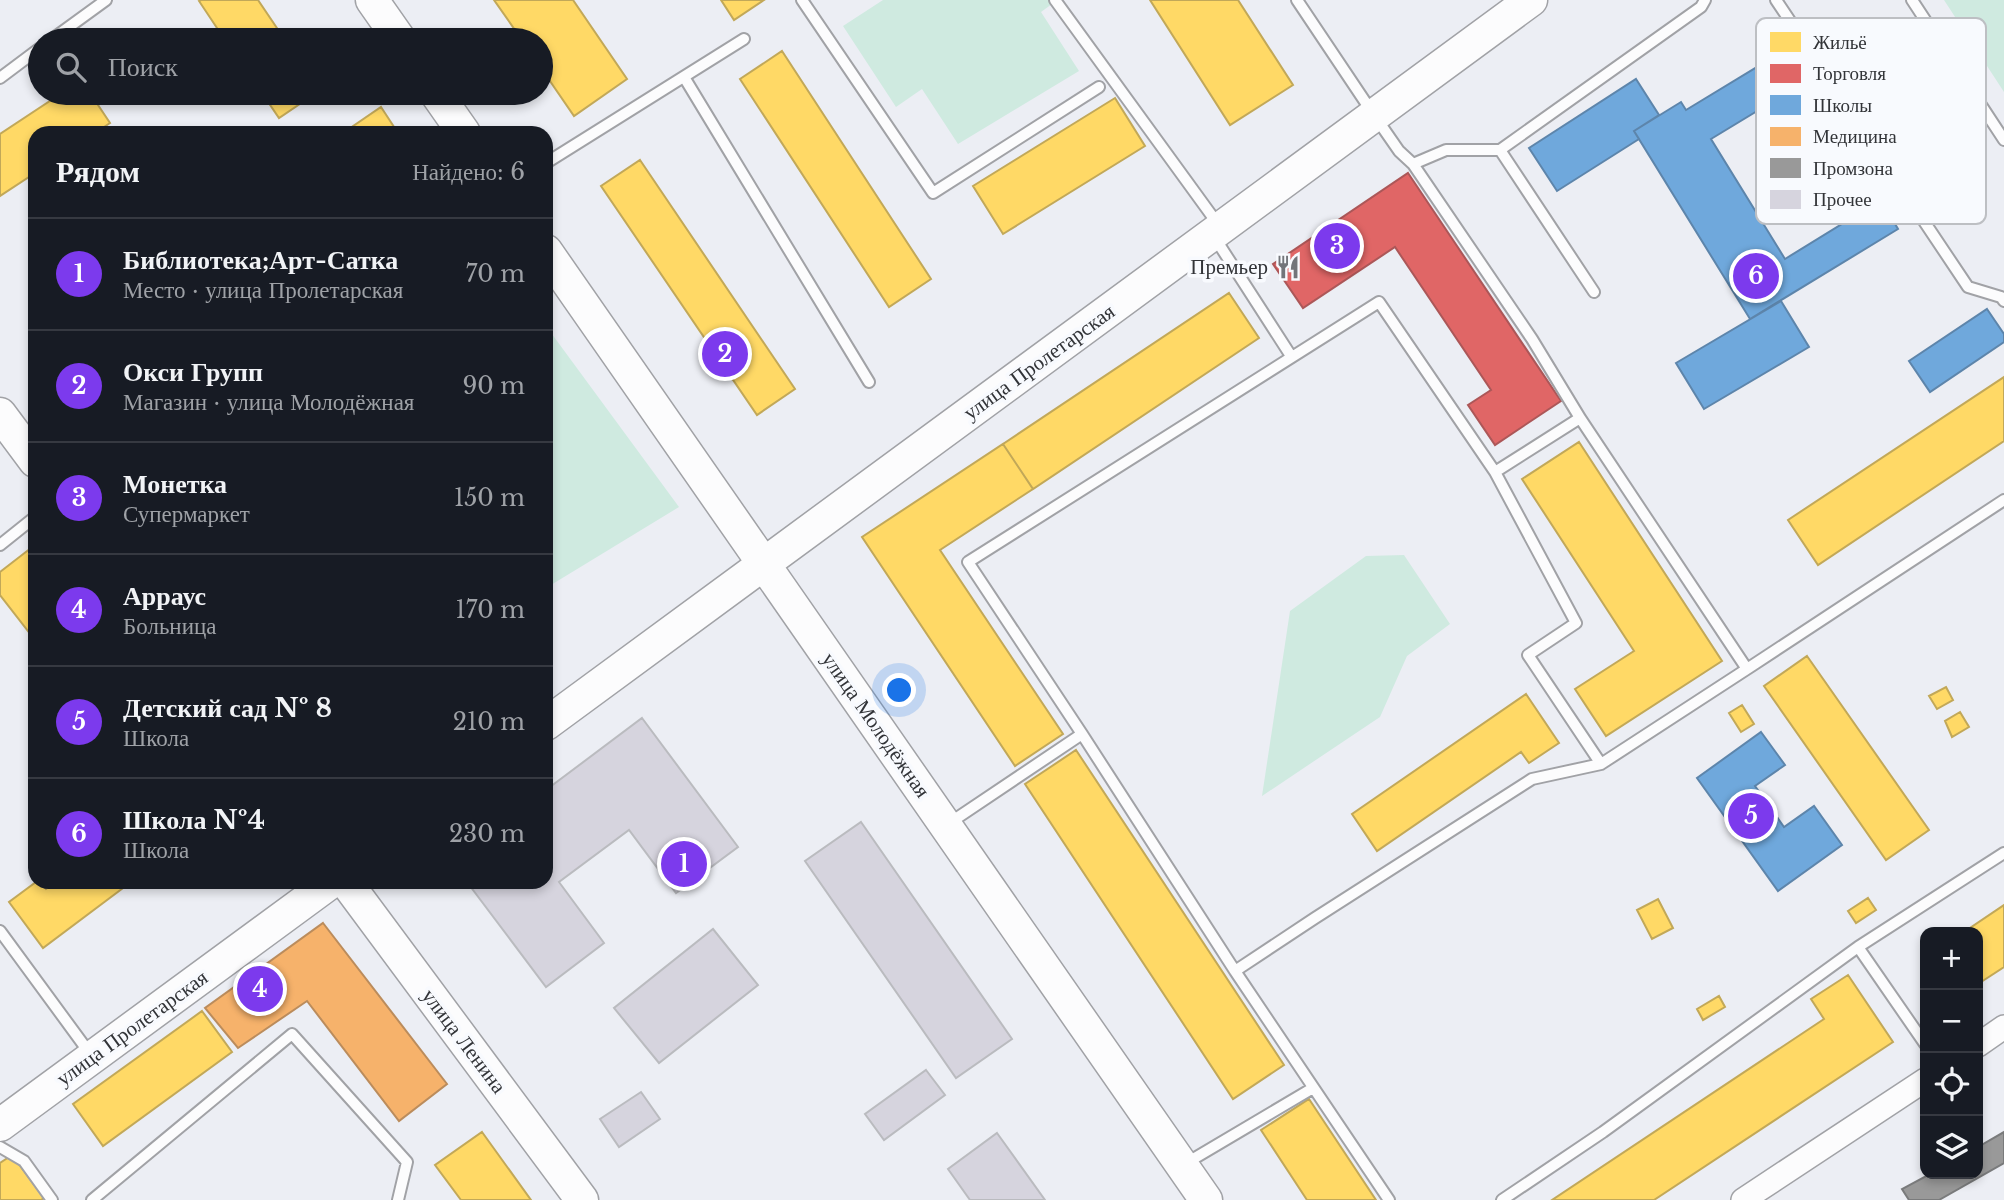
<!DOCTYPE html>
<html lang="ru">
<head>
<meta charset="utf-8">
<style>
	body { margin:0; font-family:"Libre Baskerville",serif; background:#242831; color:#f1f3f6 }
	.controls { position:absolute; right:21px; bottom:21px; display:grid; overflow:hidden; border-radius:14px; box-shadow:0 4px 10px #0003 }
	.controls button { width:63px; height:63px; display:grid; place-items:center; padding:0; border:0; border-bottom:2px solid #363941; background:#171b24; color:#f1f3f6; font:35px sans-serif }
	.you { position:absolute; left:900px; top:691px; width:24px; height:24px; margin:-18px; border:5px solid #fff; border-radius:50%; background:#1a73e8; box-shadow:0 0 0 10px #1a73e833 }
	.badge { display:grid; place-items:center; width:46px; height:46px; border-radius:50%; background:#7c3aed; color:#fff; font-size:23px; font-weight:700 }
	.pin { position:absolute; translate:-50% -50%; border:4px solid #fff; box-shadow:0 2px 7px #0006 }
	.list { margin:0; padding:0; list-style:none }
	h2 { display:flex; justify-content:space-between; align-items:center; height:91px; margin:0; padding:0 28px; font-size:30px }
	h2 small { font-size:23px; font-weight:400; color:#9ea1a6 }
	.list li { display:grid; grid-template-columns:46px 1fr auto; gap:21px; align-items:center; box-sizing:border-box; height:112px; padding:0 28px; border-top:2px solid #363941 }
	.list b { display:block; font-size:26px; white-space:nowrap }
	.list p { margin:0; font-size:23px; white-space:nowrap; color:#9ea1a6 }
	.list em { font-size:23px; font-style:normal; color:#9ea1a6 }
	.icon { flex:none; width:38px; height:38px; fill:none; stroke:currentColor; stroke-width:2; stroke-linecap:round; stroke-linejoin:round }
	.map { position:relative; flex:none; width:2004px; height:1200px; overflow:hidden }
	.search { position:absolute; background:#171b24; box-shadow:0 4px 10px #0003; left:28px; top:28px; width:525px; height:77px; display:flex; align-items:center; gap:18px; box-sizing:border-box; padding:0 24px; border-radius:38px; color:#9ea1a6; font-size:26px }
	.panel { position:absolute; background:#171b24; box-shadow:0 4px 10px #0003; left:28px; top:126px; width:525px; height:763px; border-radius:21px }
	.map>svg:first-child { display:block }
</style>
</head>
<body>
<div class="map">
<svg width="2004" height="1200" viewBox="0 0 2004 1200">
	<rect width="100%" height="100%" fill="#eceef4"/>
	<path fill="#cfeae0" d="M883,0H1049L1052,4L1041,12L1079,71L958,144L922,89L896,107L843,26Z
		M1944,0H2004V92Z
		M546,326L679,507L546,588Z
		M1404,555L1450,624L1407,656L1380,717L1262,796L1290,611L1366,556Z"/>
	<path fill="#ffd966" stroke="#c2a858" stroke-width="2" d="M201,0H258L285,40H225L199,1Z
		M494,0H573L627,79L574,116L541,68V40H522Z
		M721,0H764L734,20Z
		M1150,0H1238L1293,85L1230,125Z
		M782,51L931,279L889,307L740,79Z
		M62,93H90L110,123L95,133H35V173L0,196V134Z
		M262,93H316L279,118Z
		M1115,98L1145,146L1003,234L973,186Z
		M381,107L398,133H343Z
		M640,160L795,389L757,415L601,186Z
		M1229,293L1259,338L1033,489L1003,444Z
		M2004,377V441L1818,565L1788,520Z
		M1579,442L1722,661L1606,736L1575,689L1634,651L1522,479Z
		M1003,444L1033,489L940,550L1063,734L1015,766L862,537Z
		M31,548L35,552V640L0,595V572Z
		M1807,656L1929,830L1886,860L1764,686Z
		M1946,687L1953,700L1937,709L1929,696Z
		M1526,694L1559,743L1529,763L1521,752L1377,851L1352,814Z
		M1742,705L1754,724L1741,732L1729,713Z
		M1960,712L1969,727L1952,737L1945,721Z
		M1076,750L1284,1065L1233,1099L1025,784Z
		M36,882H40L46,889L56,882H131L43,948L9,902Z
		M1868,898L1876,910L1856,923L1848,911Z
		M1658,899L1673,928L1652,939L1637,910Z
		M2004,905V967L1978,984V932H1964Z
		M1848,975L1893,1042L1654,1200H1552L1824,1019L1811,999Z
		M1719,996L1725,1007L1703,1020L1697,1009Z
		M202,1011L232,1052L103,1146L73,1104Z
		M1309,1099L1376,1200H1307L1261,1130Z
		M482,1132L531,1200H461L435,1165Z
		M12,1155L44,1198L41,1200H0V1163Z"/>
	<path fill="#e06666" stroke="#ac5758" stroke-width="2" d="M1408,173L1561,401L1495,445L1468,405L1491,390L1395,247L1303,308L1273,264Z"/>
	<path fill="#6fa8dc" stroke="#5d85ab" stroke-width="2" d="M1785,50L1805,82L1711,139L1785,259L1881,200L1898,229L1750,319L1634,131L1681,102L1686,110Z
		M1636,79L1659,115L1634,131L1639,139L1557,191L1529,148Z
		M1781,301L1809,347L1704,409L1676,363Z
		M1987,309L2004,334V342L1930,392L1909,361Z
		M1761,732L1785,765L1755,786L1784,827L1814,806L1842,845L1778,891L1697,778Z"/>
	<path fill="#f6b26b" stroke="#bb8c5c" stroke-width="2" d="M323,923L447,1084L399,1121L307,1001L238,1048L205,1008Z"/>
	<path fill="#999" stroke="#7a7b7c" stroke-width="2" d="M2004,1132V1163L1939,1200H1909L1902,1189L1930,1174H1978V1147Z"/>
	<path fill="#d6d4de" stroke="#babbbf" stroke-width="2" d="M642,718L738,847L676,893L629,830L559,882L604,943L546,987L467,882H546V790Z
		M861,822L1012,1039L956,1078L805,861Z
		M713,929L758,985L659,1063L614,1008Z
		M926,1070L945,1095L884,1140L865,1114Z
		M641,1092L660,1119L619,1147L600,1119Z
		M997,1133L1045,1200H970L948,1169Z"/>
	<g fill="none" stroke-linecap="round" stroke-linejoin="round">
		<g stroke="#a1a2a6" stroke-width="14">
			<path id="lane" d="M802,0L933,193L1099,87
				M1055,0L1220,227
				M1297,0L1374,115L1399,151L1413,164L1532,339L1580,418L1495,472L1576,623L1528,655L1601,764L1532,779L1315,918L1235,971L1389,1200
				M1776,0L1968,287L2001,297L2004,301
				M1912,0L2004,140
				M51,40L106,0
				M684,77L869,382
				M0,78L40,48
				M1500,150L1701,7L1705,0
				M546,163L744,39
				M1413,164L1446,150H1500L1594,292
				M1213,235L1291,356
				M1580,418L1747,669L1601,764
				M0,545L35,517
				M1747,669L2004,500
				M948,824L1082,734
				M0,931L91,1055
				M1858,947L1925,1044
				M1235,971L1082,734L968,562L1379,302L1495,472
				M0,1147L24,1161L52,1200
				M1183,1165L1313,1088
				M92,1200L292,1034L407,1162L398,1200
				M1502,1200L1603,1132L1858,947L2004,853"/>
		</g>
		<g stroke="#a1a2a6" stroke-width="26">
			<path id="street" d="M1978,1045L2004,1027
				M1743,1200L1925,1080"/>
		</g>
		<g stroke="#a1a2a6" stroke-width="35">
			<path id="secondary" d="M372,0L400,40
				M436,93L464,133
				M546,251L1206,1200
				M0,414L35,461
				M546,724L1531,0
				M346,882L582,1200
				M0,1125L331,882"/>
		</g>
		<use href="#lane" stroke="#fcfcfd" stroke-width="10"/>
		<use href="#street" stroke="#fcfcfd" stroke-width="23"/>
		<use href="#secondary" stroke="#fcfcfd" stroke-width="32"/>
	</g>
	<defs>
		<g id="restaurant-bare" transform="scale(1.89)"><path d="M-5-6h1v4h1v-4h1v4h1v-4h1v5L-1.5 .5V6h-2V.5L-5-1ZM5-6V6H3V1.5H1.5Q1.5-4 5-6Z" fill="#73757a" stroke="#f8fafe" stroke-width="2.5" paint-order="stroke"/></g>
	</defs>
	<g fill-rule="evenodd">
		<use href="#restaurant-bare" x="1288" y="267"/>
	</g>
	<g text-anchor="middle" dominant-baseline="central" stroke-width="7" stroke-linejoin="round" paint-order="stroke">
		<g font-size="21" fill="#323438" stroke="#f8fafe" text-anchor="end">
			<text x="1268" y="267">Премьер</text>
		</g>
		<g font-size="21" fill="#323438" stroke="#f8fafe">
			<text transform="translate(1039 362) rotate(-36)">улица Пролетарская</text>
			<text transform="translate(876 725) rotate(55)">улица Молодёжная</text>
			<text transform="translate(132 1028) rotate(-36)">улица Пролетарская</text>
			<text transform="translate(464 1041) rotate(53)">улица Ленина</text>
		</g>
	</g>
	<rect x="1756" y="18" width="230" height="206" rx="10" fill="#f8fafe" stroke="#bdbfc3" stroke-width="2"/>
	<rect x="1770" y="32" width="31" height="20" fill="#ffd966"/>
	<rect x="1770" y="64" width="31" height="19" fill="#e06666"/>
	<rect x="1770" y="95" width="31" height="20" fill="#6fa8dc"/>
	<rect x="1770" y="127" width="31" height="19" fill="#f6b26b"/>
	<rect x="1770" y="158" width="31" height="20" fill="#999"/>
	<rect x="1770" y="190" width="31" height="19" fill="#d6d4de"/>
	<g font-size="19" fill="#323438">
		<text x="1813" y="49">Жильё</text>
		<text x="1813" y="80">Торговля</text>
		<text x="1813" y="112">Школы</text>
		<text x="1813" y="143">Медицина</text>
		<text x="1813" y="175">Промзона</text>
		<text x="1813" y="206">Прочее</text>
	</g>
</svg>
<div class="controls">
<button>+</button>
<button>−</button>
<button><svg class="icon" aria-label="locate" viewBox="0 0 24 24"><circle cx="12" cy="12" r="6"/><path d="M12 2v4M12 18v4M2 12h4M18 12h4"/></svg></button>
<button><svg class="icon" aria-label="layers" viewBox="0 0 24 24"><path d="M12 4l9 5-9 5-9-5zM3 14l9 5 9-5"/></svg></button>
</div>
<div class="you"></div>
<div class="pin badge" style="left:684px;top:864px">1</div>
<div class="pin badge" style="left:725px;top:354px">2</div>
<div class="pin badge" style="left:1337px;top:246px">3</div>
<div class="pin badge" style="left:260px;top:989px">4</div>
<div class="pin badge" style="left:1751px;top:816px">5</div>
<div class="pin badge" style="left:1756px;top:276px">6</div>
<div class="search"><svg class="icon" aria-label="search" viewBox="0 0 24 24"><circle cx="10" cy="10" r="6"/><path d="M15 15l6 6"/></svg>Поиск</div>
<section class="panel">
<h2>Рядом<small>Найдено: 6</small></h2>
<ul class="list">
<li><span class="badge">1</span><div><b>Библиотека;Арт-Сатка</b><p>Место · улица Пролетарская</p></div><em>70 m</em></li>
<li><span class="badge">2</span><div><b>Окси Групп</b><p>Магазин · улица Молодёжная</p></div><em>90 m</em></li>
<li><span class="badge">3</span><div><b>Монетка</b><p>Супермаркет</p></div><em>150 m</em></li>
<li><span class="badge">4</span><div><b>Арраус</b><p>Больница</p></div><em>170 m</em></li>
<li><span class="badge">5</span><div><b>Детский сад № 8</b><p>Школа</p></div><em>210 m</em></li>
<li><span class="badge">6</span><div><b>Школа №4</b><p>Школа</p></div><em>230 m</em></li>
</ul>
</section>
</div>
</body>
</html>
